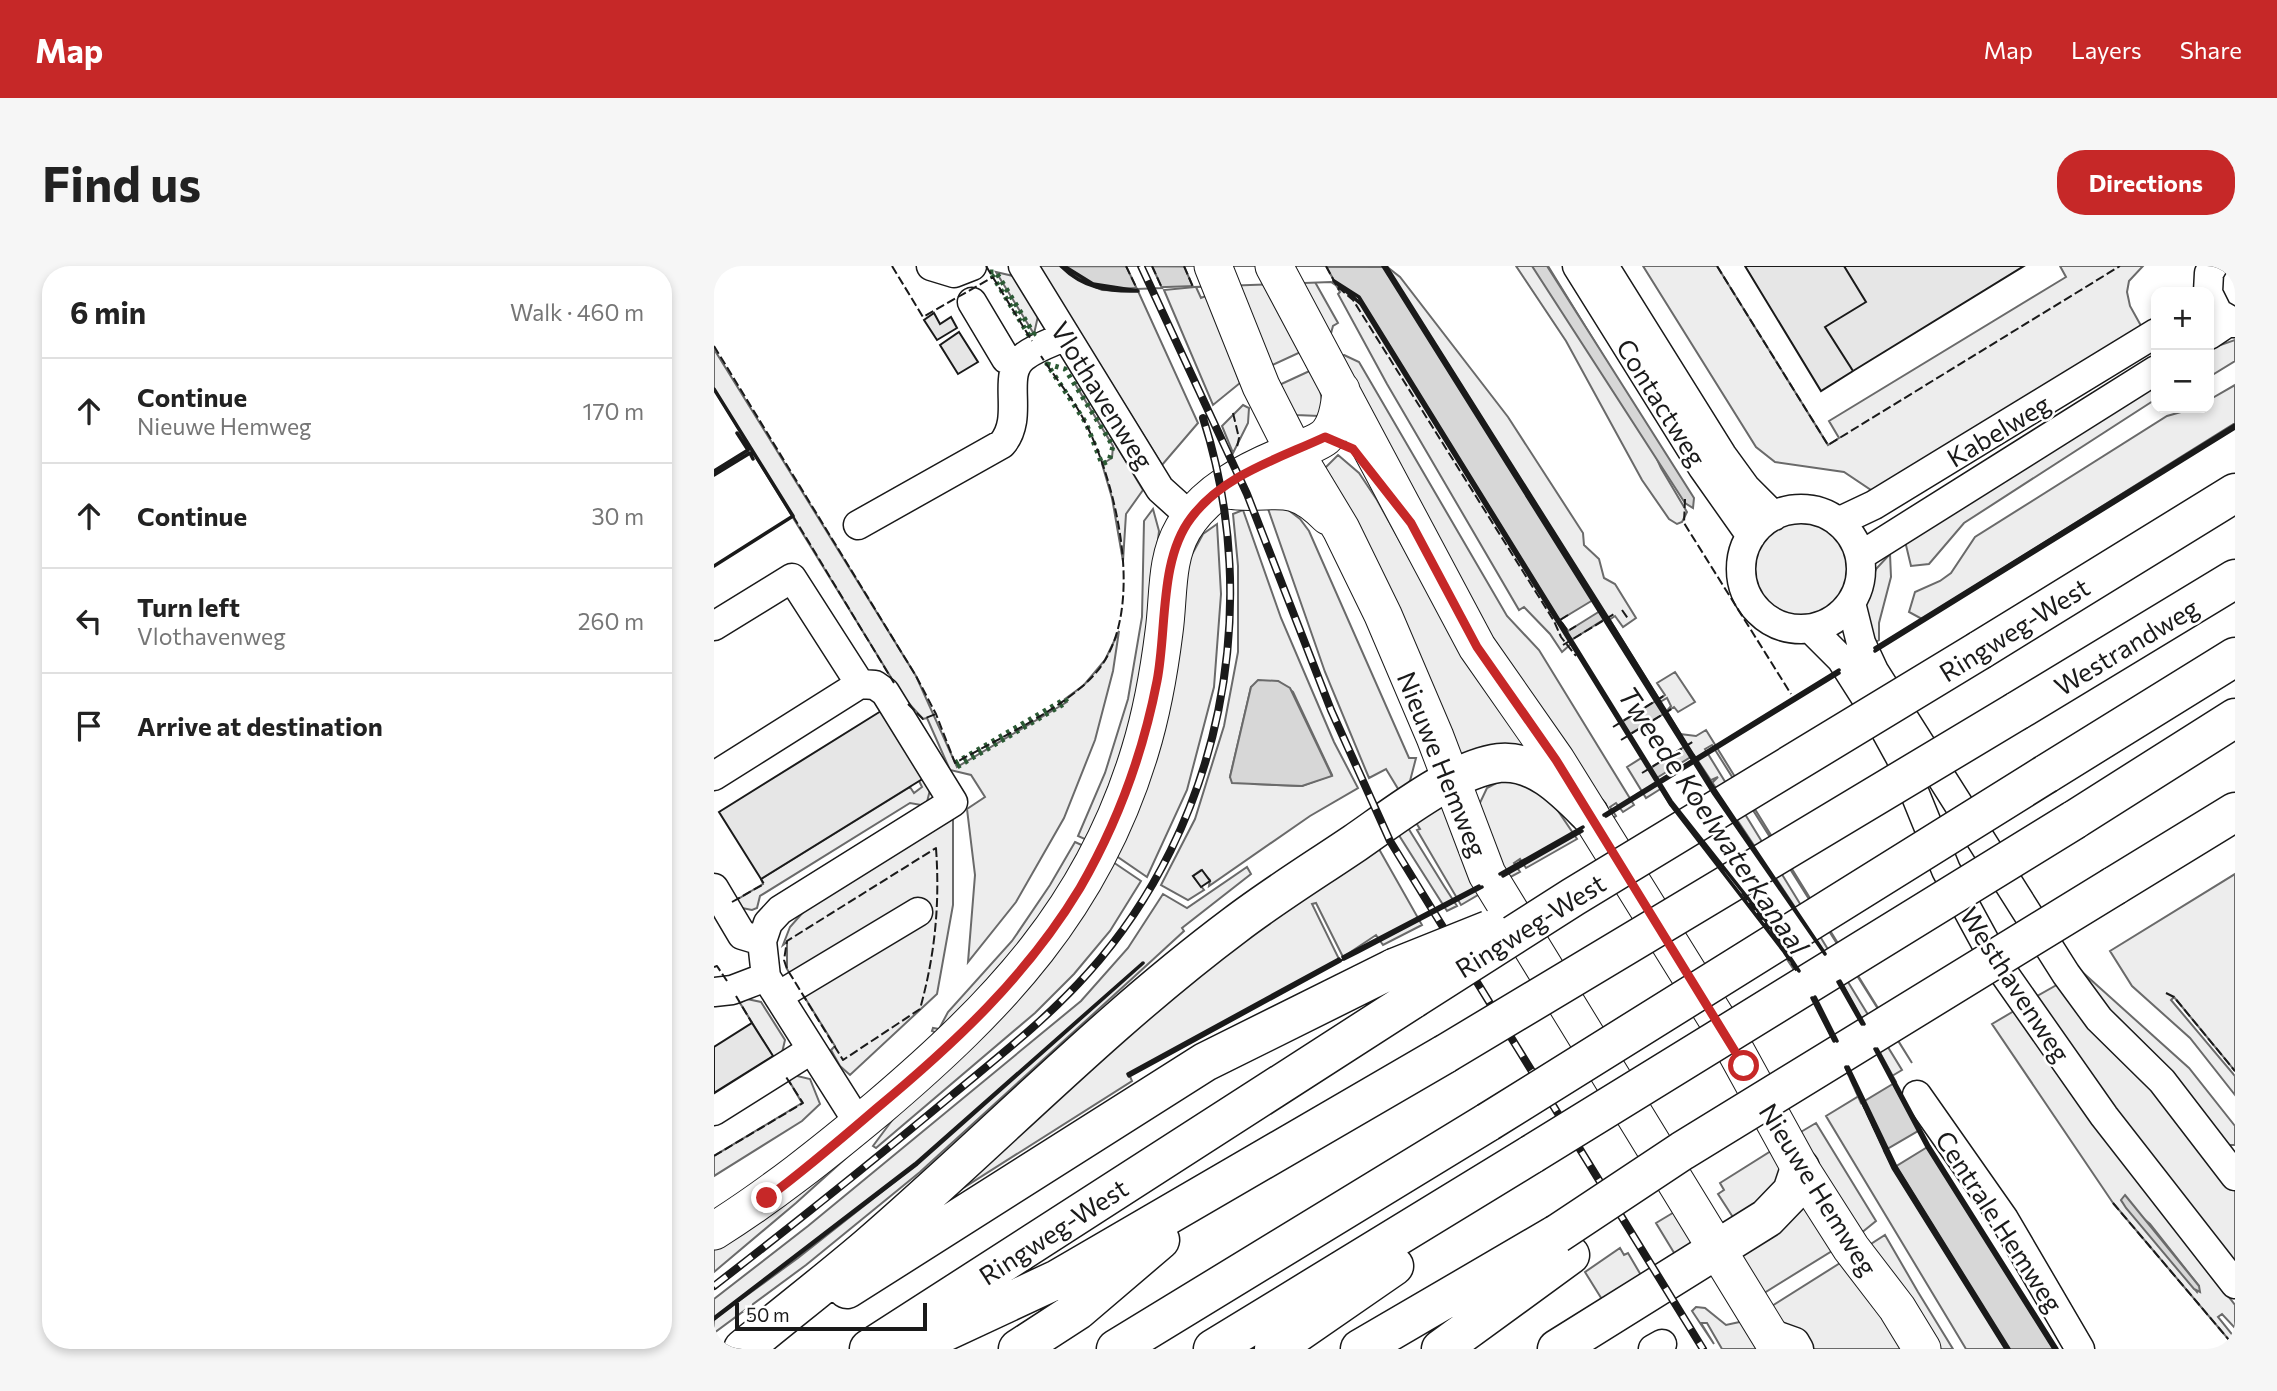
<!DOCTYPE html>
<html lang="en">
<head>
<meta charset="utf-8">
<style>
	body { margin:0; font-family:Commissioner,sans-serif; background:#f6f6f6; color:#222 }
	.controls { position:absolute; right:21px; top:21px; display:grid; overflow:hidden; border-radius:14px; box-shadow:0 4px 10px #0003 }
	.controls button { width:63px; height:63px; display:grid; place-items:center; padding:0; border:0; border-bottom:2px solid #e0e0e0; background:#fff; color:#222; font:35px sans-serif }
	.scale { position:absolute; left:21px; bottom:18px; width:192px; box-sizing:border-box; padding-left:7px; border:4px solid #1a1a1a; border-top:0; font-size:19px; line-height:24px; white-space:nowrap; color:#1a1a1a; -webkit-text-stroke:5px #fff; paint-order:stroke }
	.stop { position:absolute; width:21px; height:21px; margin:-16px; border:5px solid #c62828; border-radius:50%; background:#fff }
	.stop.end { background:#c62828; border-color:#fff; box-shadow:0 2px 7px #0008 }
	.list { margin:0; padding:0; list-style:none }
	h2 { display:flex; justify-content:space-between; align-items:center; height:91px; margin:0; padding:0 28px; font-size:30px }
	h2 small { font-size:23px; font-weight:400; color:#767676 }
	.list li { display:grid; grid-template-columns:46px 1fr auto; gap:21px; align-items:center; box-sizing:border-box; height:105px; padding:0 28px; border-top:2px solid #e0e0e0 }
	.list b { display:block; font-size:26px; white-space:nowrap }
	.list p { margin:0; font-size:23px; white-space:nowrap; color:#767676 }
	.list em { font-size:23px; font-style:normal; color:#767676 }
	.icon { flex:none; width:38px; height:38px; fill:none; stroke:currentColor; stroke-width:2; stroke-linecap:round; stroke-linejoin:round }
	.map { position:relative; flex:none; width:1521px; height:1083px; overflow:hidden; border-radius:28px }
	header { display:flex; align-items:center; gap:42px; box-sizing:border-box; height:98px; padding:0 35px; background:#c62828; color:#fff }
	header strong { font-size:33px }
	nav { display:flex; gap:38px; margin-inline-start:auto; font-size:24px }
	.intro { display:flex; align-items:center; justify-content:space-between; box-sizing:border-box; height:168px; padding:0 42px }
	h1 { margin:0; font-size:49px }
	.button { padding:18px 32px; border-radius:28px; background:#c62828; color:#fff; font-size:24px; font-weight:700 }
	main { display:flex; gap:42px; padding:0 42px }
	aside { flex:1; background:#fff; border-radius:28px; box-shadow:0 4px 10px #0003 }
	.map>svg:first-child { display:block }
</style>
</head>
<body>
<header>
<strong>Map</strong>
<nav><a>Map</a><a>Layers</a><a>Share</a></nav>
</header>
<div class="intro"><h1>Find us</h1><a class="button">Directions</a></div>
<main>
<aside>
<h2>6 min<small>Walk · 460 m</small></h2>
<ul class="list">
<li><svg class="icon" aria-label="ahead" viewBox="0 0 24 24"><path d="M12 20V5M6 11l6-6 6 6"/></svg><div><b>Continue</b><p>Nieuwe Hemweg</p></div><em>170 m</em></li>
<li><svg class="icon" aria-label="ahead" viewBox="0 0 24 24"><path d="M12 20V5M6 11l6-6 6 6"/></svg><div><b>Continue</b></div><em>30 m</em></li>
<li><svg class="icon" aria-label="left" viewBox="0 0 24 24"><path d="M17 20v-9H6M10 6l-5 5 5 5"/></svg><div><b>Turn left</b><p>Vlothavenweg</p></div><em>260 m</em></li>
<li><svg class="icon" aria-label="arrive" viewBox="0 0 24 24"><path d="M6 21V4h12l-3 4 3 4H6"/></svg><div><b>Arrive at destination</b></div></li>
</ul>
</aside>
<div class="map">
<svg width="1521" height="1083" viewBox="0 0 1521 1083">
	<rect width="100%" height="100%" fill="#fff"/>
	<path fill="#ededed" stroke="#6a6a6a" stroke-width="2" fill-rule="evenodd" d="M325,0H347L361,12L388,24L424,25L484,157L448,199Z
		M516,0H547L591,84L554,101Z
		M570,0H592L624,57L619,60L616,71Z
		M672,0L686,11L794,151L869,267L870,279L885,293L890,312L901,318L922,352L909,361L901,350L895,354Z
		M802,0H834L916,133L947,202L973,246L968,256L963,258L955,253L928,214L852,75Z
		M929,0H1003L1114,179L1125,172L1115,155L1352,11L1346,0H1429L1415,15L1413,26L1416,40L1431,67L1163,228L1130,206L1061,196L1042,181Z
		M282,6L299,10L324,50L320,68Z
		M622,19L635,25L647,38L858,377L848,386L836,368L810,341L805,344L673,118L624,28L626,26Z
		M491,20L482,21L487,32L494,29L526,117L499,139L450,24Z
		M1521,74V95L1495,111V83Z
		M0,83L202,410L243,501L353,436L351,433L370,419L391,394L405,365L399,405L381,474L350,552L302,636L254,696L261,609L253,543L271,531L257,509L236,504L213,452L209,453L189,431L0,123Z
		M630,89L645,96L793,350L825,384L920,539L909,546L902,537L896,541L902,550L896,554L801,412L622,92Z
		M602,102L609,140L605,150L582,149L563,120Z
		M1442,113V133L1250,257L1215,298L1197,300L1191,275Z
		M364,116L429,224L412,248L409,295L398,232L388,198L398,192L399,180L361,118Z
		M1521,119V157L1208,353L1195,346L1201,326L1226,315L1237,307L1261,271L1453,150L1481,142H1495V134Z
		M529,139L535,142L534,157L519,187L508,160Z
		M624,189L645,207L663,234L738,369L825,480L745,498L603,210Z
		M552,237L573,243L586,253L595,265L695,492H702L696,515L686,526L672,503L655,512L611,406Z
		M439,243L445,265L425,437L375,575L364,570L391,507L414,433L428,351L430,255Z
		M529,244L567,352L620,476L644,522L596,550L495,620L496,614L487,604L479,610L490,624L474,634L447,619L481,553L510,460L524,386V300L519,248ZM564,415L579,426L618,509L588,520L540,518L516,511L537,421Z
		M1040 305a49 49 0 1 1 98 0a49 49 0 1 1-98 0Z
		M503,258L507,328L500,421L473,524L433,611L401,589L475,294L489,268Z
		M1176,288L1177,311L1165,357V374L1157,379L1149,341L1162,303Z
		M961,406L981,436L964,446L960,441L952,446L957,440L953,432L946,436L944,434L951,429L943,417Z
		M992,464L1198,797L998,479L991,483L1188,804L1178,810L997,518L1004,511L995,515L966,468L982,470Z
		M929,491L948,522L932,532L913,501Z
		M209,513L217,520L213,536L207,539L196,537L46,630L43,642L38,644L23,641L19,636L49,618L47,613L196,521L200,527L208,521L205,515Z
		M786,515L813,518L840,539L863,573L812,602L806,593L800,597L806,606L787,616L763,543L773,522Z
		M729,533L774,623L747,639L703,564L706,563L699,552Z
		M239,552V639L223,728L136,809L126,800L117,784L121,780L73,703V676L69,679L76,661L91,644Z
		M691,557L730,620L743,640L733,645L681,563Z
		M361,576L372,581L339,639L225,768L218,765L219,762L225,763L234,746L298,675L336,619Z
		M661,576L708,659L669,679L662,669L629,691L602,637L598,638L625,693L415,808L418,815L202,952L375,792Z
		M396,594L427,615L396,665L360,708L321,747L162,882L159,880L188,841Z
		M533,601L537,608L468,662L470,665L433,699L206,906L92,999L0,1067V1053L84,992L203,898L429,697L201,898L0,1052V1033L94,960L367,735L414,682L449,628L473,642Z
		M1521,608V805L1460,731L1457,734L1521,810V829L1476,772L1418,720L1396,685Z
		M1366,704L1475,802L1521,860V879H1512L1410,768Z
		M1348,716L1521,921V996L1316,734Z
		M33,733L47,736L71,774L67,791L61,794L26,737Z
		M1305,742L1380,857L1521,1039V1062L1508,1048L1504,1051L1521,1072V1081L1399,937L1278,758ZM1407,934L1436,958L1485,1020L1483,1026Z
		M79,809L96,813L106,838L88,855L0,910V890L88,837L74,813Z
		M1145,830L1179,902L1292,1083H1252L1112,850Z
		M1102,857L1162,955L1141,972L1080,870Z
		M151,875L82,937L0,1006V982Z
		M1065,880L1067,900L1063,917L1024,959L1004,928L1010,924L1006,917Z
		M1087,937L1126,980L1042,1032L1014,986Z
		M967,942L990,980L965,995L942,957Z
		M1171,969L1204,1026L1239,1083H1219L1149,983Z
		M906,982L910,989L914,987L931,1016L889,1035L871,1006Z
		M1134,992L1199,1083H1074L1050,1045Z
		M982,1041L991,1042L1012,1059L1035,1054L1053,1083H1008L993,1057H987L1000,1078L978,1045Z"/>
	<path fill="#d7d7d7" stroke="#6a6a6a" stroke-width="2" d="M350,0L670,1L1145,753L1213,881L1340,1083H1295L1172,884L1109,745L1052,655L957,535L645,31L620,15L396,23L369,14Z
		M818,0H833L980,232L979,242L971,237Z
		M544,414L564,415L576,422L618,510L588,520L518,517L516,511L537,421Z
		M1411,929L1485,1020L1486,1026L1480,1023L1412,942L1407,934Z"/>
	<path fill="#fff" stroke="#6a6a6a" stroke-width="2" d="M412,0H438L448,22L423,23Z
		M470,0H612L623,20L617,16L479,21Z
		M879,334L886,345L854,365L846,354Z
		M894,351L945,433L906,457L856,375Z
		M953,446L973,479L935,503L914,469Z
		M980,489L1112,688L1182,816L1147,837L1106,746L1082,707L1049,657L955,537L941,513Z
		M1206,864L1215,880L1179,902L1170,885Z"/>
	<path fill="#e6e6e6" stroke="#1a1a1a" stroke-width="2" d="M1031,0H1130L1152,36L1111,61L1139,105L1107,125Z
		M1130,0H1310L1139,105L1111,61L1152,36Z
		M220,47L226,58L237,51L243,62L223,74L210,54Z
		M245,66L264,96L244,108L226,79Z
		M167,445L210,512L47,613L5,546Z
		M488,604L496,615L487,621L479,610Z
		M38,757L59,790L0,827V781Z"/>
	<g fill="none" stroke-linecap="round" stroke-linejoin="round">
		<g stroke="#1a1a1a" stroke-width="31">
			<path id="minor" d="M217,0L240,7L258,0
				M309,0L446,223L477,251
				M863,0L989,202L1037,270
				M890,0L1008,189L1032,222L1060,250
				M1494,26L1495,7L1499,0
				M1495,29L1504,47L1521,57
				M258,36L292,93L303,97
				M1495,69L1516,55
				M1027 303a60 60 0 1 1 120 0a60 60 0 1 1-120 0Z
				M1124,256L1160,239L1442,67
				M144,259L288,178C312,150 285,108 311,90C323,81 339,76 352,70
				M1146,290L1442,104
				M1137,337L1147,377L1160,405L1352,708L1385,753L1448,815L1521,910
				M0,360L78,312L146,418
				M1097,363L1127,393L1164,451L1186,491L1232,604L1282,696L1390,850L1521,1018
				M0,510L146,418L161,419L171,426L239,536L66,644L54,657L48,675L52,711L145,858
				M0,622L28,669L48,675
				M0,726L18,724L52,711
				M64,730L204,646
				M1203,829L1290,953L1366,1083
				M0,845L97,784
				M1053,1066L1081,1076L1085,1083
				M939,1083L948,1078"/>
		</g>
		<g stroke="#1a1a1a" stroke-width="39">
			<path id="major" d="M499,0L547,120L580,185L627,263L669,349L721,471L773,608L1064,1083
				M560,0L763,381L842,494L1014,771L1086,902L1137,982L1183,1042L1208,1083
				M508,223C557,233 573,208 614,250
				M0,965C59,928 111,886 164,842C285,739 379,641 426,485C438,446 445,406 450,366C455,331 451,294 469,263C491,226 532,205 571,189C583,184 601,179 611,171C623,160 626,139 627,124"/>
		</g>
		<g stroke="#1a1a1a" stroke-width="41">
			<path id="highway" d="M1266,384L1521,227
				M1303,445L1521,313
				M1332,508L1521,391
				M1360,554L1521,452
				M1400,620L1521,546
				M133,1023L491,796L680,702
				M29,1083C70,1049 113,1016 154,981C277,875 390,757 521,659C559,630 601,604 641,577C679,551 739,503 785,497C822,493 852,525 875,548
				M155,1083L699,733
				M194,1083L344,1013L731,788
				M304,1083L364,1044L446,974
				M402,1083L774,856
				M499,1083L818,888
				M560,1083L680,1000
				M646,1083L843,968
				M727,1083L856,989
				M843,1083L1053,952L1078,926L1086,902"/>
		</g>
		<use href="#minor" stroke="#fff" stroke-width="28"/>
		<use href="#major" stroke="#fff" stroke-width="37"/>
		<use href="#highway" stroke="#fff" stroke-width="38"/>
		<g stroke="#1a1a1a" stroke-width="8">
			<path id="rail" d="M427,0L533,228L617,444L676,575L989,1083
				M0,1020C80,958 159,895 237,830C284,791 333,753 374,707C507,559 550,341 489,152"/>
		</g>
		<use href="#rail" stroke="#fff" stroke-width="5" stroke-dasharray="16" stroke-linecap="butt"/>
		<g stroke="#1a1a1a" stroke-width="41" stroke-linecap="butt">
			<path id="highway-bridge" d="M680,702L775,664
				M699,733L859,631L1266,384
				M731,788L1303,445
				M774,856L1332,508
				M818,888L1360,554
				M843,968L968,885L1400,620"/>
		</g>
		<use href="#highway-bridge" stroke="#fff" stroke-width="38"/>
		<path stroke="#2b5a34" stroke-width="5" stroke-dasharray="3.5 5" stroke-linecap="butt" d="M276,6H282L320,68L316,71Z
			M333,98L351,103L399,180L395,195L388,198L372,157Z
			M351,433L353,436L243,501L241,497Z"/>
		<path stroke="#1a1a1a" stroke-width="2" stroke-dasharray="9 3.5" stroke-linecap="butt" d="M178,0L209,51L279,11
			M272,0L318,75
			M412,0L423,23
			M438,0L448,22
			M470,0L479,21
			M612,0L625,24
			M1003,0L1114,179L1406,0
			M624,21L639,34L840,355L847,371L862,390
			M0,80L202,410L222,448L241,497C283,473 348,444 380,409C434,350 404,221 371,156C359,132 341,112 327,90
			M519,147L525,172L523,181
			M971,233L970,257L1077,428
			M79,250L180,417
			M908,344L915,354
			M854,349L846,354L854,365L862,360
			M849,379L900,348
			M194,438L209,453L222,448
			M899,461L951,429
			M907,474L959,442
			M936,502L966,550
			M928,507L980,475
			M984,572L1011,605
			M222,582C226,638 221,689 206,743L129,794L73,703L70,694L73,675Z
			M1028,627L1055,663
			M18,636L50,618L47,613
			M1070,687L1084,707
			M626,695L630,693
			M0,701L3,700L13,715
			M1452,727L1460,731L1521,805
			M22,730L38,757
			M1098,731L1120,775
			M1131,801L1179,902L1292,1083
			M0,890L89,837L72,811
			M1399,937L1521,1081"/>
		<path stroke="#1a1a1a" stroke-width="3.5" d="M347,0C369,22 394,26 424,25L379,18L350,0
			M669,0L892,356L895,354L672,0
			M620,15L645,31L957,535L1052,655L1085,705L957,539L647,38Z
			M0,123L79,250L0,300
			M0,205L34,184L23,167
			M0,209L36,187L39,193
			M895,354L997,518L1111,688L1000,528L892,356Z
			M1161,382L1521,159
			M1161,385L1521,162
			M890,549L1125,404
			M892,550L1125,407
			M786,608L869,561
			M789,610L868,565
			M765,620L629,691L630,693L644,686L768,621
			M625,693L626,695L415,810L414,808Z
			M1126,715L1150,758
			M1124,716L1148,758
			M1101,731L1123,775
			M1098,732L1120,775
			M1161,783L1213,881L1340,1083
			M1163,783L1215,880L1343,1083
			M1132,801L1179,902L1292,1083
			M1134,801L1182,901L1295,1083
			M0,1052L201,898L429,697L203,898L0,1053"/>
	</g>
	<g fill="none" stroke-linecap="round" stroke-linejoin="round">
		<path stroke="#c62828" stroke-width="9" d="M53,932C91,904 127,873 163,842C241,777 313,710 366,622C403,558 429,487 443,415C453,364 445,294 477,252C509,209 564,193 611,171L639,183L697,257L763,381L842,494L1030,800"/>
	</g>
	<g text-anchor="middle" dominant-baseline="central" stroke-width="5" stroke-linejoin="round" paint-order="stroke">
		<g font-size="26" fill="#1a1a1a" stroke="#fff">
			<text transform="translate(389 129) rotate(58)">Vlothavenweg</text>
			<text transform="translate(948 136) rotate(58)">Contactweg</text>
			<text transform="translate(1284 164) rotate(-31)">Kabelweg</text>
			<text transform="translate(1300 363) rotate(-32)">Ringweg-West</text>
			<text transform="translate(1412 380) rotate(-31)">Westrandweg</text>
			<text transform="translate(729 498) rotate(68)">Nieuwe Hemweg</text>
			<text transform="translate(816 659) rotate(-32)">Ringweg-West</text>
			<text transform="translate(1302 718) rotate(57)">Westhavenweg</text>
			<text transform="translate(1105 923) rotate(58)">Nieuwe Hemweg</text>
			<text transform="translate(1286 955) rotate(57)">Centrale Hemweg</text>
			<text transform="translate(339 965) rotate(-33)">Ringweg-West</text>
		</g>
		<g font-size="28" font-style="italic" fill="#1a1a1a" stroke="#fff">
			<text transform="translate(1000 554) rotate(56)">Tweede Koelwaterkanaal</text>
		</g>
	</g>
</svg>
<div class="controls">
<button>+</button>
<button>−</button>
</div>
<div class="scale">50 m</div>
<div class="stop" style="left:1030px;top:800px"></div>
<div class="stop end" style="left:53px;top:932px"></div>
</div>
</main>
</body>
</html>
